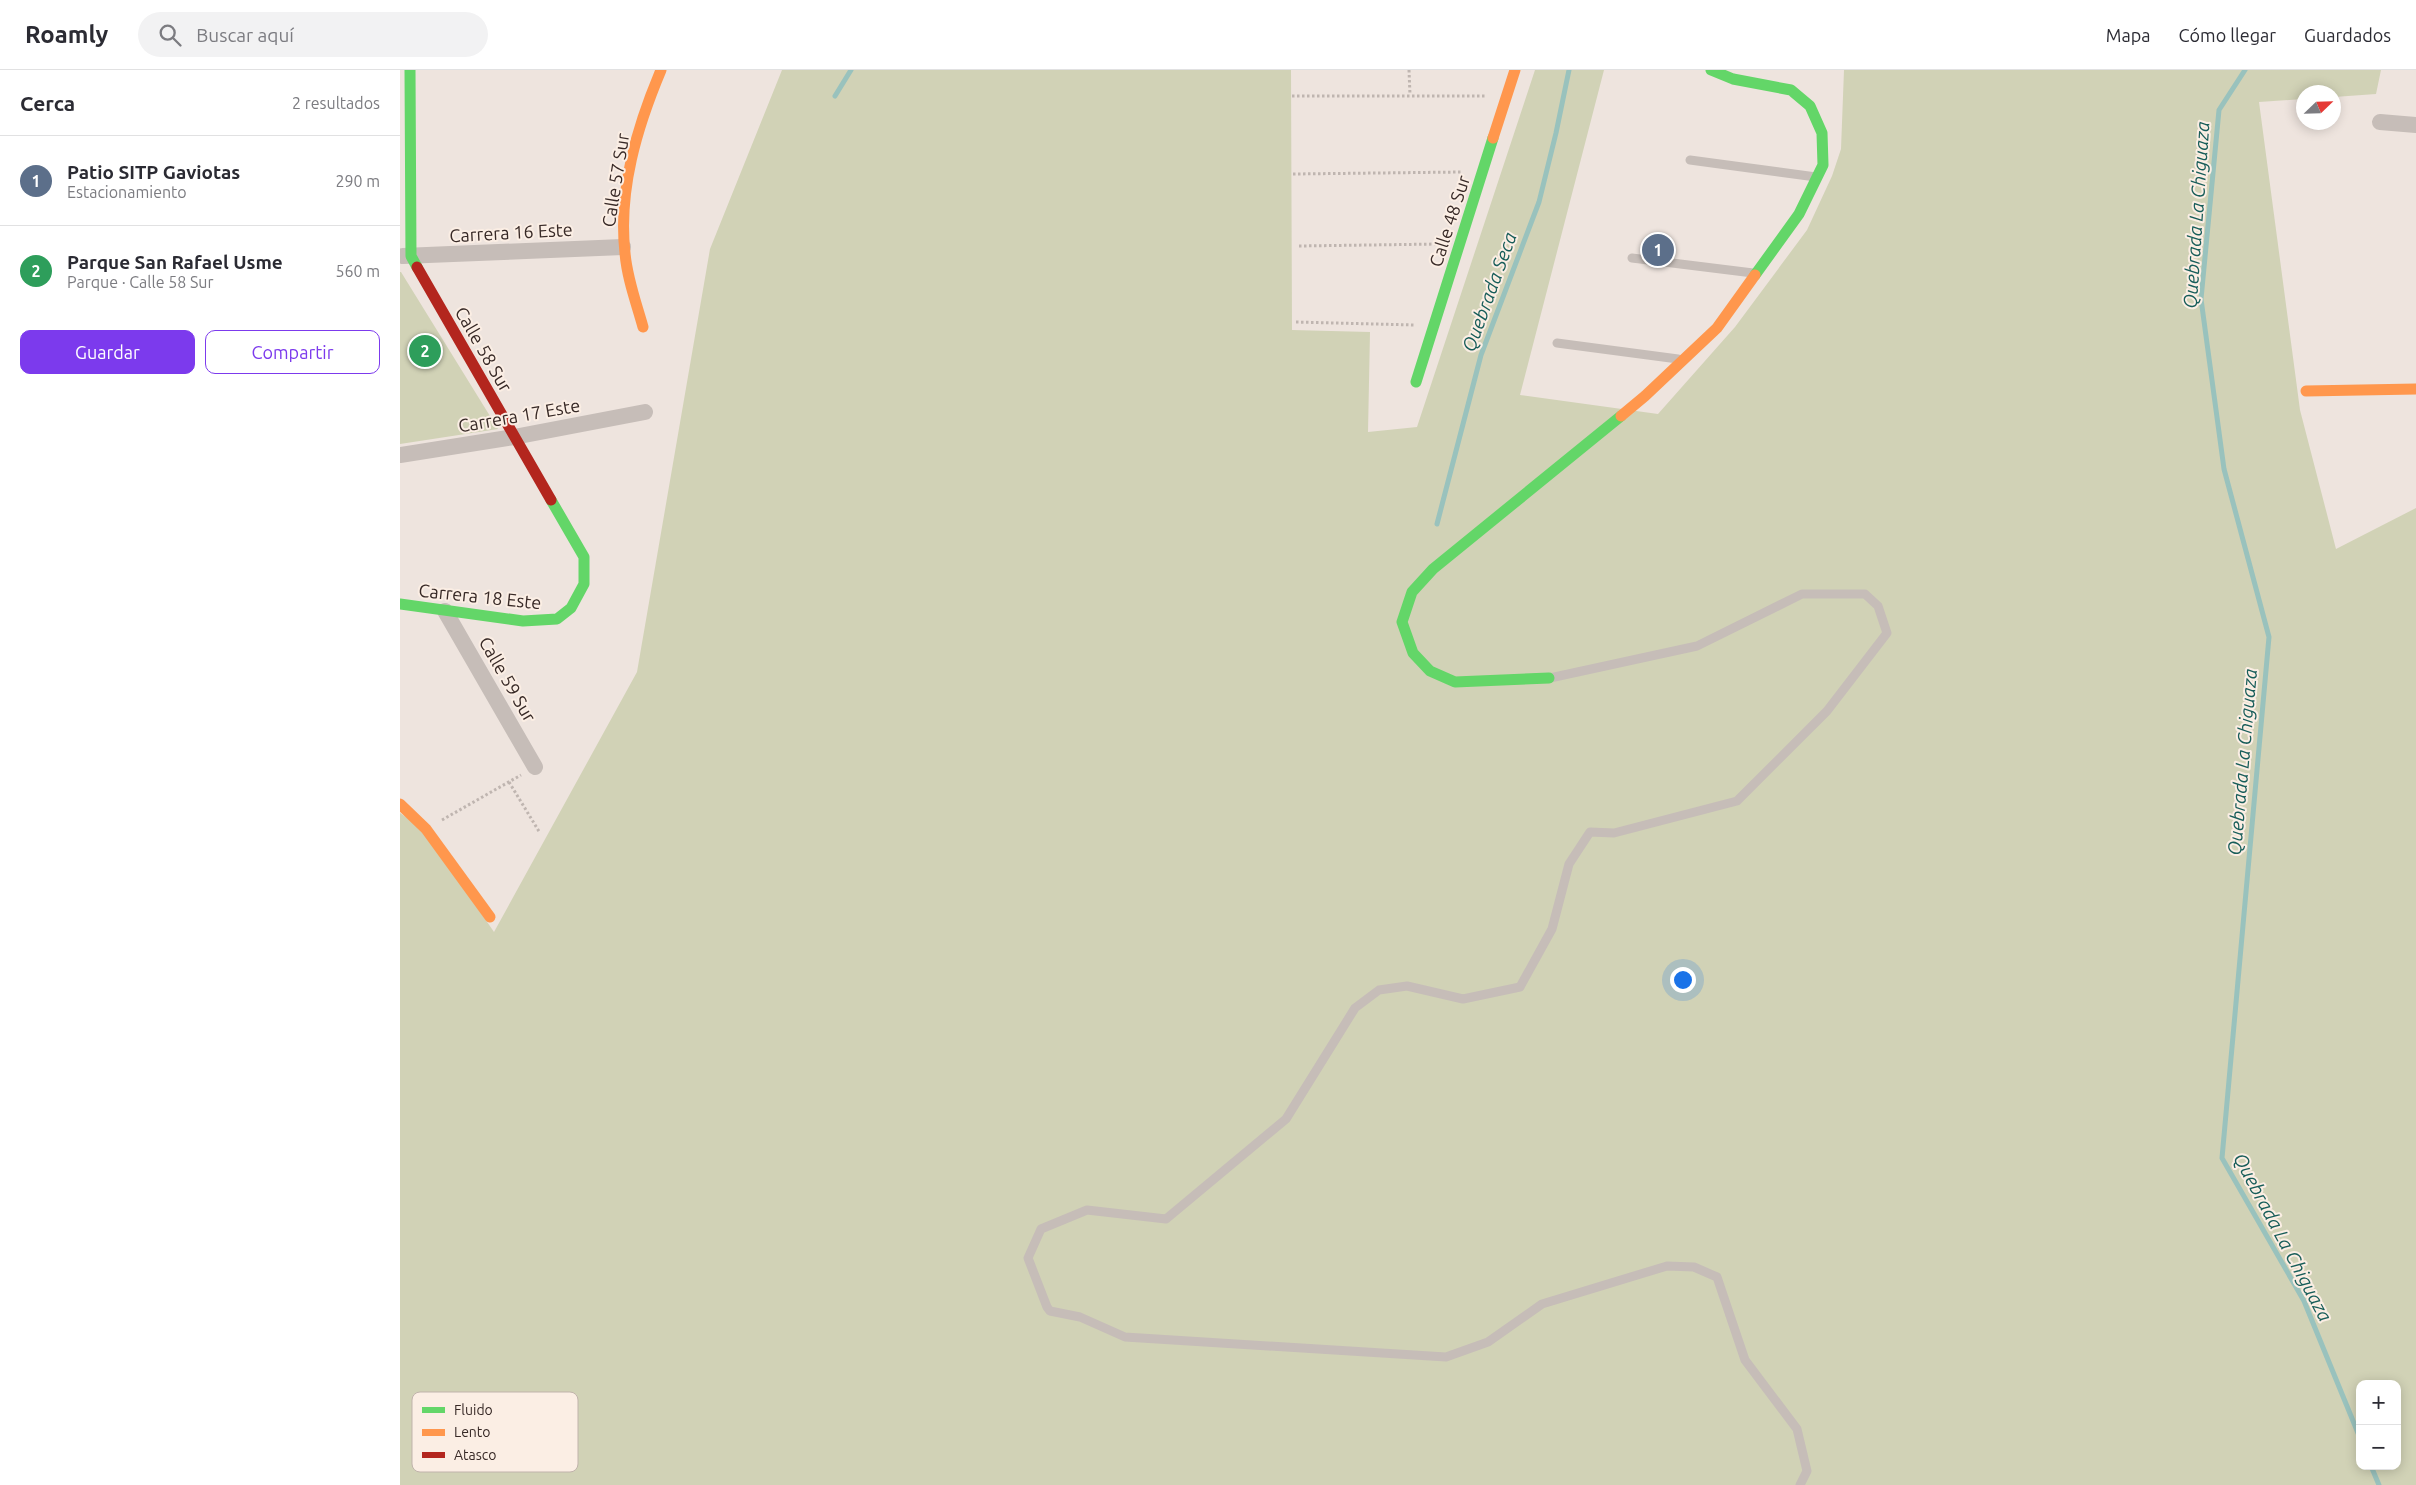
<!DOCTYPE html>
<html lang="es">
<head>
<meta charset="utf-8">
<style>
	body { margin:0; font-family:Ubuntu,sans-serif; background:#f2f2f3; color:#2b2b33 }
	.controls { position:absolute; right:15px; bottom:15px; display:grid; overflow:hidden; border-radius:10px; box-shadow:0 2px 12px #0003 }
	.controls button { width:45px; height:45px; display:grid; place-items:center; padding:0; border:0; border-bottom:1px solid #e1e1e2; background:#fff; color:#2b2b33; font:25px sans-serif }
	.compass { position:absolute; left:1896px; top:15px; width:45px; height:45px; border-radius:50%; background:#fff; box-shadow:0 2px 12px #0003; rotate:67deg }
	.you { position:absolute; left:1282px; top:909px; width:18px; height:18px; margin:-12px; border:4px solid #fff; border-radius:50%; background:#1a73e8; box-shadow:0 0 0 8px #1a73e833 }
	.badge { display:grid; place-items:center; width:32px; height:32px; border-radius:50%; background:#7c3aed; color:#fff; font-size:16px; font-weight:700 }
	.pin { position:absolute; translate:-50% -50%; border:2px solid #fff; box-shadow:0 1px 5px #0006 }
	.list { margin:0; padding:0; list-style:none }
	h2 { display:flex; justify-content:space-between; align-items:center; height:65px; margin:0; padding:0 20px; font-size:21px }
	h2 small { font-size:16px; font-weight:400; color:#7c7c81 }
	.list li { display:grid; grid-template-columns:32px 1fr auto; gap:15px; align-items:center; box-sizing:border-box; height:90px; padding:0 20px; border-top:1px solid #e1e1e2 }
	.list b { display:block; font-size:19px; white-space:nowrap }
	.list p { margin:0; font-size:16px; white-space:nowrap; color:#7c7c81 }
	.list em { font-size:16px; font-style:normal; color:#7c7c81 }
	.actions { display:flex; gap:10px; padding:15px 20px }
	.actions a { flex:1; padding:11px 0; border:1px solid #7c3aed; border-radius:10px; text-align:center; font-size:18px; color:#7c3aed }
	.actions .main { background:#7c3aed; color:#fff }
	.icon { flex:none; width:28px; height:28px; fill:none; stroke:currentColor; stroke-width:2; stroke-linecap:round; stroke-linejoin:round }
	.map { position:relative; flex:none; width:2016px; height:1415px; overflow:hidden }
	header { display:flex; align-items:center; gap:30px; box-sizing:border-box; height:70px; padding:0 25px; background:#fff; border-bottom:1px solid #e1e1e2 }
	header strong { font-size:24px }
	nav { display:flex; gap:28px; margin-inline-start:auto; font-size:18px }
	.search { width:350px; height:45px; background:#f2f2f3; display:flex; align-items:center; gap:12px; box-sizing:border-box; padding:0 18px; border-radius:28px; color:#7c7c81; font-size:19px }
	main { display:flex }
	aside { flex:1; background:#fff }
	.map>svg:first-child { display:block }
</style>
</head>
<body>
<header>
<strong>Roamly</strong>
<div class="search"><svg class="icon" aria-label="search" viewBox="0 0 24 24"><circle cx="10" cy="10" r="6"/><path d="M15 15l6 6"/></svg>Buscar aquí</div>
<nav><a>Mapa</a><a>Cómo llegar</a><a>Guardados</a></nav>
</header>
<main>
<aside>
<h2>Cerca<small>2 resultados</small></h2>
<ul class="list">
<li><span class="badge" style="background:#5c6f8a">1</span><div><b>Patio SITP Gaviotas</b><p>Estacionamiento</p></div><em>290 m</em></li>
<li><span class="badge" style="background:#2e9e5b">2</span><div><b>Parque San Rafael Usme</b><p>Parque · Calle 58 Sur</p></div><em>560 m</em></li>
</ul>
<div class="actions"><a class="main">Guardar</a><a>Compartir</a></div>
</aside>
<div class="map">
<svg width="2016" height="1415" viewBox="0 0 2016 1415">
	<rect width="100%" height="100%" fill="#eee4de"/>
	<path fill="#d1d2b6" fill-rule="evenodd" d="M382,0H891L892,260L970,262L968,362L1017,357L1135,0H1204L1120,325L1258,344L1335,257L1407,160L1432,106L1441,79L1444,0H1981L1976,24L1934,27V22H1904L1903,29L1859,32L1900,340L1936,479L2016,438V1415H0V743L24,760L94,862L237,602L310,179ZM1960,1314H1997V1396H1960Z
		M0,202H1L98,359L0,374Z"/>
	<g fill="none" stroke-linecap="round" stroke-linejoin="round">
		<path stroke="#99c2bd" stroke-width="5" d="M1845,0L1819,40L1801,229L1824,399L1869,567L1822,1088L1904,1231L1960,1368
			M435,26L451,0
			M1037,454L1081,285L1139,132L1156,63L1169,0
			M1971,1396L1979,1415"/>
		<path stroke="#bfb5b0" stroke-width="3" stroke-dasharray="2.5 2.5" stroke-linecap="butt" d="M1009,0L1010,25
			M892,26H1086
			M893,104L1062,102
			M899,176L1039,174
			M896,252L1014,255
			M109,712L140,763
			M42,750L121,705"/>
		<path stroke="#c6bdb8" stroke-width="9" d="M1290,90L1416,107
			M1232,188L1353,203
			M1157,273L1278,289
			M1150,608L1297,576L1402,524H1465L1478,536L1487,563L1427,641L1337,731L1214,763L1190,762L1169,794L1152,859L1120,917L1063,929L1007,916L979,920L955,938L886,1049L766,1149L687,1140L641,1159L628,1188L647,1237L650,1241L680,1247L725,1267L1046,1287L1088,1272L1142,1234L1267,1196L1294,1197L1317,1207L1345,1290L1397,1359L1407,1401L1400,1415"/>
		<path stroke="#c6bdb8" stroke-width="16" d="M1980,52L2016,55
			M3,186L223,177
			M0,385L114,367L245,342
			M45,541L135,697"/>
		<path stroke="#63d668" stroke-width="11" d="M10,0L11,186L17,197
			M1311,0L1333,9L1391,20L1410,36L1422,63L1423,95L1399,144L1355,205
			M1016,312L1093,68
			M0,534L123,551L157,549L171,538L184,514V487L151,430
			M1149,608L1055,612L1030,601L1013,583L1002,552L1012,522L1033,499L1221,346"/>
		<path stroke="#ff974d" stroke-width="11" d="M1093,68L1115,0
			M243,257C236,232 227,208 225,183C218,120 237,57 261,0
			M1906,321L2016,319
			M1221,346L1245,326L1317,258L1355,205
			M0,734L26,759L90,847"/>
		<path stroke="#b3261e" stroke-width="11" d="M17,197L151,430"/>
	</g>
	<g text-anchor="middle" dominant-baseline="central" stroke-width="4" stroke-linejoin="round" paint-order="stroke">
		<g font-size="18" fill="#372926" stroke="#fbeee4">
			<text transform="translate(215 110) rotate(-81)">Calle 57 Sur</text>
			<text transform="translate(1049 151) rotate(-72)">Calle 48 Sur</text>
			<text transform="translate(111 162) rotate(-3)">Carrera 16 Este</text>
			<text transform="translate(84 279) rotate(60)">Calle 58 Sur</text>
			<text transform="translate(119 345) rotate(-10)">Carrera 17 Este</text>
			<text transform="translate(80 526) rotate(6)">Carrera 18 Este</text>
			<text transform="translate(108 609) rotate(60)">Calle 59 Sur</text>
		</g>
		<g font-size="19" font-style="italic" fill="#175d59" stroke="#fbeee4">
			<text transform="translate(1796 145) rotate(-86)">Quebrada La Chiguaza</text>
			<text transform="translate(1089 222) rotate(-70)">Quebrada Seca</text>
			<text transform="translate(1842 692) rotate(-85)">Quebrada La Chiguaza</text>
			<text transform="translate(1883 1167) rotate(62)">Quebrada La Chiguaza</text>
		</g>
	</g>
	<rect x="12" y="1322" width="166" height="80" rx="8" fill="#fbeee4" stroke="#c0b3ab" stroke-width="1"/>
	<rect x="22" y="1337" width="23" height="6" fill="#63d668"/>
	<rect x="22" y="1359" width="23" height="7" fill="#ff974d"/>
	<rect x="22" y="1382" width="23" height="6" fill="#b3261e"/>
	<g font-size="14" fill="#372926">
		<text x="54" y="1345">Fluido</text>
		<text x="54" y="1367">Lento</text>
		<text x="54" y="1390">Atasco</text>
	</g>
</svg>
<div class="controls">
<button>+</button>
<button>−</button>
</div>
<svg class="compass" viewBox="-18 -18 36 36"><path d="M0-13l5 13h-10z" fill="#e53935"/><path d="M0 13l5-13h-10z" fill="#7c7c81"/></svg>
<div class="you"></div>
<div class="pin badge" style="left:1258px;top:180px;background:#5c6f8a">1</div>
<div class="pin badge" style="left:25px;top:281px;background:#2e9e5b">2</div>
</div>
</main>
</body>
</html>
